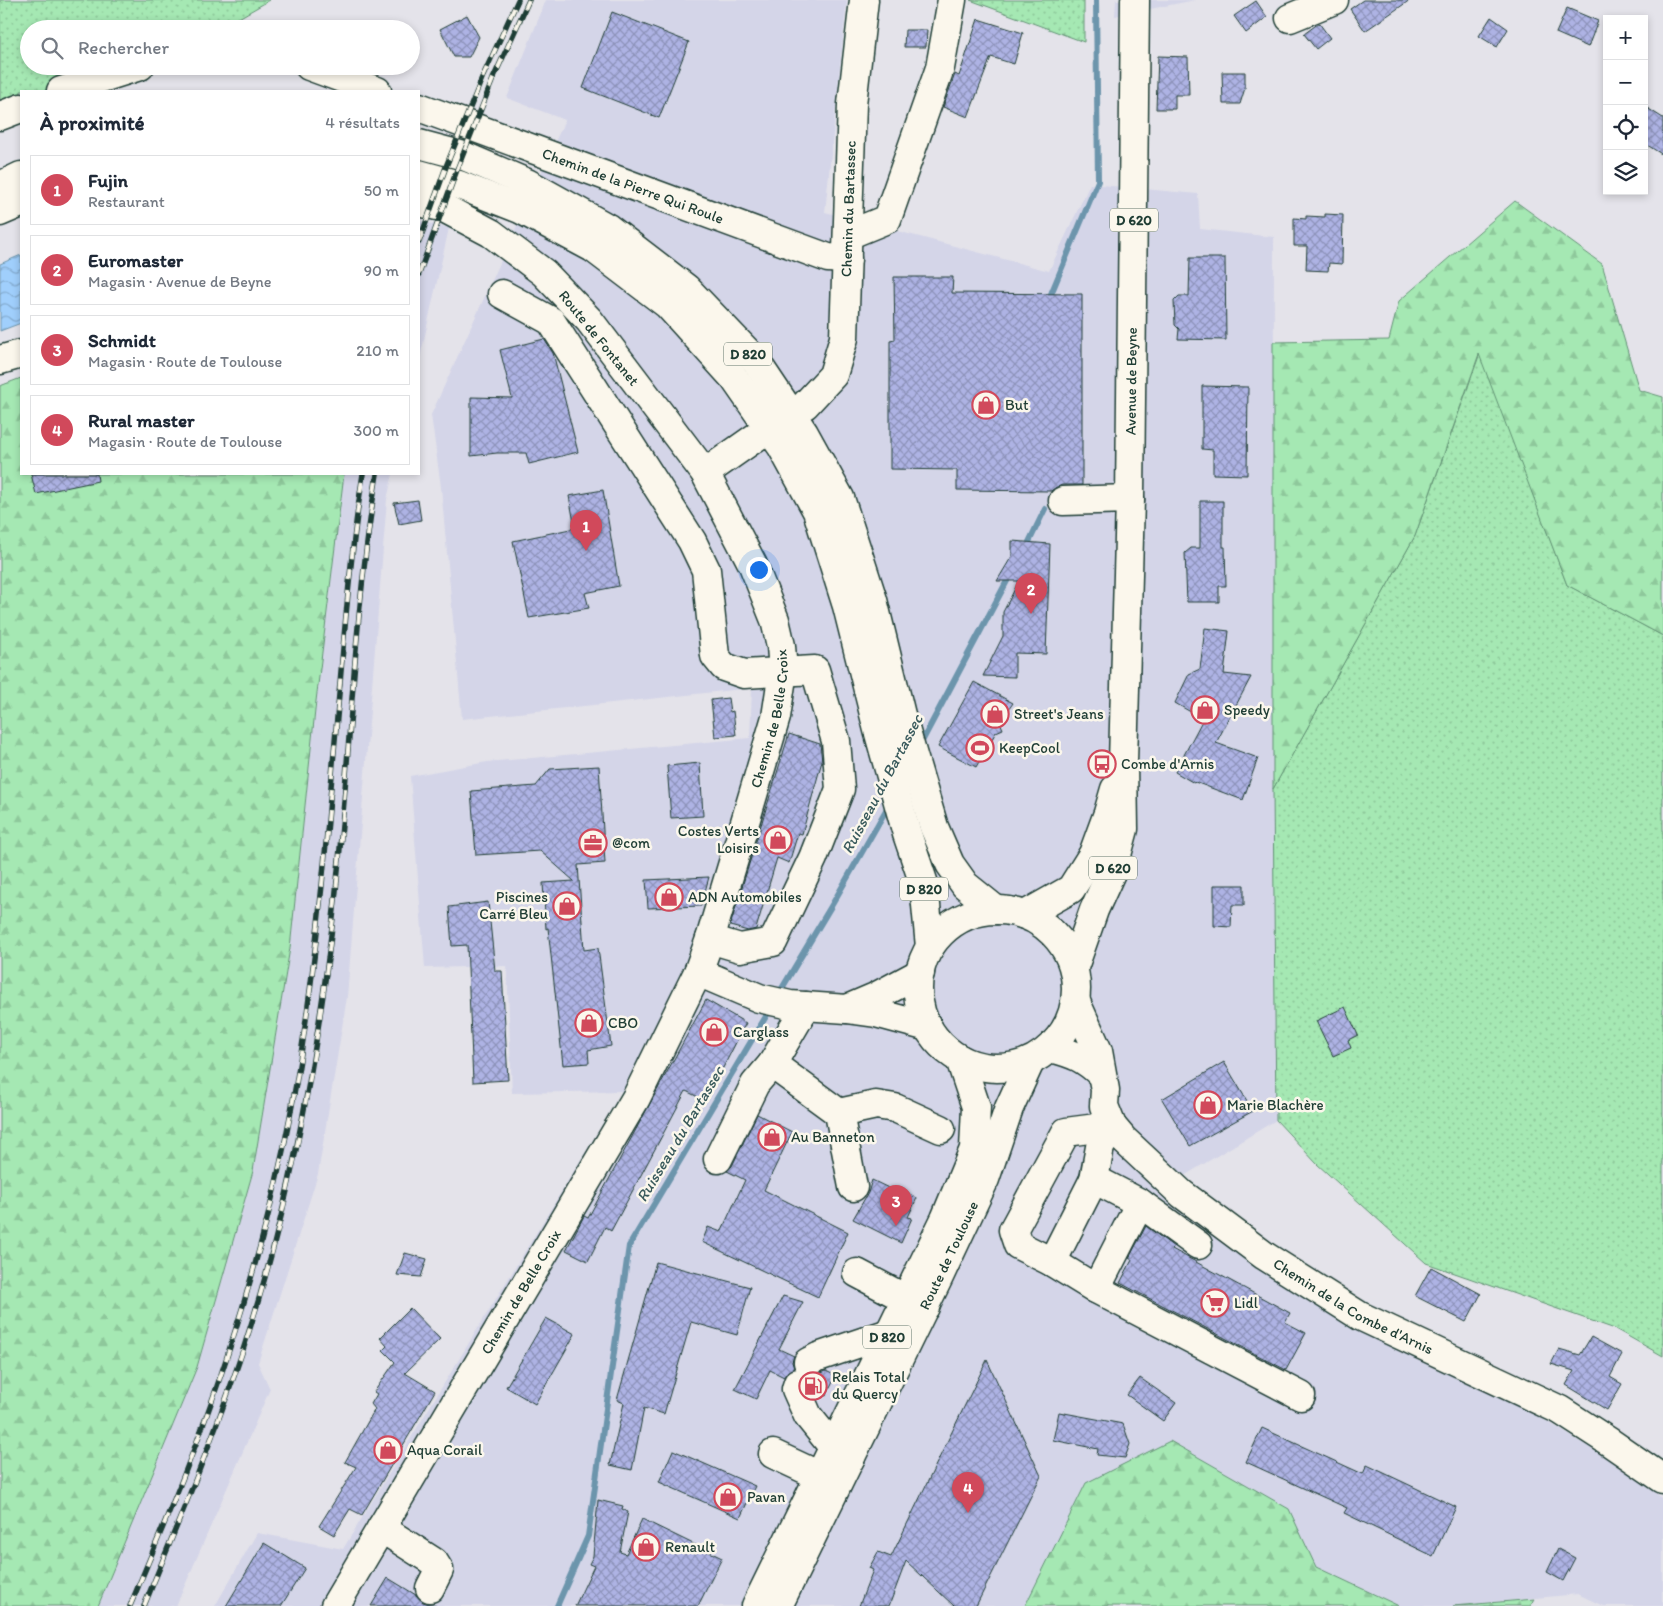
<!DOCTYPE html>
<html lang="fr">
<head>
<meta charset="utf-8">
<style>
	body { margin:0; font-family:Itim,sans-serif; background:#f2f2f3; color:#1f2937 }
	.controls { position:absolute; right:15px; top:15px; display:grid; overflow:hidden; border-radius:0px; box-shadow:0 2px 8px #0003 }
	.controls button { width:45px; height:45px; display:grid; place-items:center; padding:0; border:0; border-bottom:1px solid #e0e1e3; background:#fff; color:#1f2937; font:25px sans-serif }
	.you { position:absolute; left:758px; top:569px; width:18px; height:18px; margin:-12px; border:4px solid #fff; border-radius:50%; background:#1a73e8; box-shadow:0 0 0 8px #1a73e833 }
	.badge { display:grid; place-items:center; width:32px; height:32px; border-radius:50%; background:#d1495b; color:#fff; font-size:16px; font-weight:700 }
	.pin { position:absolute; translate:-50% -41px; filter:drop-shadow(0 1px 2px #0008) }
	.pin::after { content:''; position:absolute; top:26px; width:18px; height:15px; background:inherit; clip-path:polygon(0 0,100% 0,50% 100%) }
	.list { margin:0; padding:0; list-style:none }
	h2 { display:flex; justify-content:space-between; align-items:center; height:65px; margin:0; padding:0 20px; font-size:21px }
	h2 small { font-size:16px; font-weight:400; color:#747a83 }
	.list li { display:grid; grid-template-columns:32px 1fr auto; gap:15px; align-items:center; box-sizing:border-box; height:70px; margin:0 10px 10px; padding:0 10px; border:1px solid #e0e1e3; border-radius:0px }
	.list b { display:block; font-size:19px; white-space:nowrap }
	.list p { margin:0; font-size:16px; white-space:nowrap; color:#747a83 }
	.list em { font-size:16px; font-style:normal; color:#747a83 }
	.icon { flex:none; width:28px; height:28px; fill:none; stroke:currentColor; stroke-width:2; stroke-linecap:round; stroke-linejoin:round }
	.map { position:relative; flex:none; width:1663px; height:1606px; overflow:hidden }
	.search { position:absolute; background:#fff; box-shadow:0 2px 8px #0003; left:20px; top:20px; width:400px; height:55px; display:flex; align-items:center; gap:12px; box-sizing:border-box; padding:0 18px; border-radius:28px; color:#747a83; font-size:19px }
	.panel { position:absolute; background:#fff; box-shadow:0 2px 8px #0003; left:20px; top:90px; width:400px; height:385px; border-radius:0px }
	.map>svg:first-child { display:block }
</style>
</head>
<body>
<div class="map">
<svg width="1663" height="1606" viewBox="0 0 1663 1606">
	<defs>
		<pattern id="grass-dots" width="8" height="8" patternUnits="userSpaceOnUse" patternTransform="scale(1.25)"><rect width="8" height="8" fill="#a5e8b3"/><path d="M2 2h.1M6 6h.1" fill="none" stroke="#8ec89b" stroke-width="1.8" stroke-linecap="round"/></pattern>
		<pattern id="forest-firs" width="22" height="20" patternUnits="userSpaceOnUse" patternTransform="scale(1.25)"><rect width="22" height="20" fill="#a5e8b3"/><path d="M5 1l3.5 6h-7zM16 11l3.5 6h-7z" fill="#8ec89b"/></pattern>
		<pattern id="water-waves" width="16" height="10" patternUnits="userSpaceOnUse" patternTransform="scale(1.25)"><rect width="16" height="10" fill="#a0cffc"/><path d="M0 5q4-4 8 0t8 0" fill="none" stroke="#82a9cd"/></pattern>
		<pattern id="building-cross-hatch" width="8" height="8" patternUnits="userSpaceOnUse" patternTransform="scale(1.25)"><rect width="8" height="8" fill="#aeb3e4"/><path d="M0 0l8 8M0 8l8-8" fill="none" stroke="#8d93ba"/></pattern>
	</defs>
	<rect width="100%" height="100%" fill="#e4e3ea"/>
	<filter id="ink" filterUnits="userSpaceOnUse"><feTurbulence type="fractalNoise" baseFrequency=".02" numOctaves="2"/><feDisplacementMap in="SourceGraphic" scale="10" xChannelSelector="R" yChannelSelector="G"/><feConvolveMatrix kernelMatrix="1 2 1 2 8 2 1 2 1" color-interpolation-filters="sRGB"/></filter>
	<g filter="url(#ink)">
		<path fill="#d4d5e8" d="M546,0H847L825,212L1049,271L1090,184L1198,194L1200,229L1274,237L1273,789L1276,1120L1179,1179L1347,1298L1647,1483L1663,1500V1606H1603L1578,1594L1453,1606H1399L1315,1567L1288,1509L1086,1483L1025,1606H215L257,1533L343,1549L623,1091L512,1093L507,966L425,968L410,776L487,762L750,738L752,688L462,719L441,487L431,415L565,120L507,98Z
			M1116,0H1195L1115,16Z
			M419,221L449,228L419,362Z
			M344,474H393L387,499L347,997L318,1174L258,1363L270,1389L176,1606H98L197,1367L253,1171L290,948L316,701Z"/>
		<path fill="url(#grass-dots)" stroke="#629274" d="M0,0H270L230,23L217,29H29V66H128L69,91H21V111L0,120Z
			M970,0H1084V42Z
			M1480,353L1567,585L1663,636V1356L1615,1329L1426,1263L1317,1164L1276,1120L1273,789L1415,536Z"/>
		<path fill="url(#forest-firs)" stroke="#629274" d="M1515,201L1602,264L1639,390L1663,397V636L1567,585L1479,354L1415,536L1273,789V342L1389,340L1399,301Z
			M21,378V474H344L316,701L290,948L253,1171L197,1367L98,1606H0V386Z
			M1170,1441L1289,1509L1316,1567L1399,1606H1025L1086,1483Z
			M1535,1599L1530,1606H1453Z"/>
		<path fill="url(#water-waves)" stroke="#6c95ac" d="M21,255V323L0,331V264Z"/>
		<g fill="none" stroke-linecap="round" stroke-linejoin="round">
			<path stroke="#6c95ac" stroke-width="6" d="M1051,294L1098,181L1096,0
				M1029,542L1045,509
				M919,747L1007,581
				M778,995L833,903L890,803
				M557,1606L588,1536L629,1246L771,1008"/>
		</g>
		<path fill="url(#building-cross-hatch)" stroke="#1f3d34" d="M1363,0H1410L1365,31L1350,9Z
			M1256,1L1267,17L1246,33L1234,16Z
			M1567,8L1598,21L1588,47L1556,33Z
			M612,12L689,42L659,118L583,88Z
			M467,15L479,37L469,57H454L440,29Z
			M1491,17L1508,29L1497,47L1479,36Z
			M978,19L1023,33L1014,64L991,57L968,117L943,107L955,74L959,76Z
			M1319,23L1330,38L1316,49L1304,34Z
			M905,30H927L926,47H904Z
			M1158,56L1188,57L1189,95H1175V109H1156Z
			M1222,72H1245V88L1240,104H1223Z
			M1644,106L1663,118V155L1644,143Z
			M1325,214L1343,215L1342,264L1329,263L1328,271L1306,270L1307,246H1294V218L1306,219V216L1325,217Z
			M1190,258H1225L1226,340L1178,339L1179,329L1175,325L1174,301L1179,296H1189Z
			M894,277H953L952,293L1082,294V485H1062L1055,488L1051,491L957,490V470L890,469V341L895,340Z
			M544,339L553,353L578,452L529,464L526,453H497L471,456V397L512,398L500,350Z
			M1202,386L1248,387L1247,475L1213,474V450L1202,449Z
			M31,474H97L98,481L36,494Z
			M603,490L619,586L585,593L589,608L529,618L513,541L575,528L569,496Z
			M418,500L421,520L399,524L394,503Z
			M1200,501H1223V547H1225L1226,586H1219V602H1187L1185,553L1191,548H1200Z
			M1012,541L1050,544L1046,654L1015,653V677L983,676L1003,636V612L1019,581H997L1012,556Z
			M1205,628L1229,631L1224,674L1251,677L1216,743L1258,758L1243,800L1195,782L1194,783L1175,772L1203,719L1175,703L1189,674L1200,669Z
			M974,682L1013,703L1000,722L1003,729L996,732L976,767L938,747Z
			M728,698L730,712L733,711L736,735L715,737L711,700Z
			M789,734L820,744L822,761L802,834L798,833L789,863L777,858L756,929L748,931L730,926Z
			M700,763L703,816L671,818L667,766Z
			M599,766L605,863L578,865L584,950L598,948L611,1046L588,1050L589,1063L563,1065L548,928L546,929L543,883L574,881L540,851L476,855L471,791L536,786L550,769Z
			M709,877L701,906L648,908L646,880Z
			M1214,885H1244V905H1232L1231,927L1214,926Z
			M488,902L495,971H502L508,1080L473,1082L467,945L452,946L449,907Z
			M706,1000L746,1023L706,1101L686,1091L611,1231L605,1227L588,1261L566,1250L584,1216L588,1218Z
			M1345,1007L1358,1035L1348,1040L1351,1048L1333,1056L1316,1021Z
			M1224,1062L1253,1111L1190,1146L1162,1099Z
			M757,1114L792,1132L764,1190L848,1232L818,1297L702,1242L708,1227L721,1232L745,1180L727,1171L732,1166Z
			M872,1180L901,1194L906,1192L917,1198L908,1217L912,1218L901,1243L853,1219L868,1193Z
			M1146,1226L1174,1247L1172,1249L1290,1313L1285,1322L1306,1333L1286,1370L1120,1283L1132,1260L1129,1258Z
			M405,1253L427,1259L421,1277L397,1275Z
			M656,1262L750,1287L737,1335L691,1322L664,1414L644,1408L632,1470L610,1465L624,1403L617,1400Z
			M1431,1267L1481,1294L1466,1322L1415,1296Z
			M783,1296L803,1302L779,1349L794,1356L792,1362L794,1368L788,1371L784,1377L770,1370L756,1399L735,1389Z
			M410,1308L440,1339L405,1373L435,1391L362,1515L350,1509L334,1535L319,1526L356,1467L345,1462L375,1409L371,1404L377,1394L374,1392L395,1362L383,1350L387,1346L380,1338Z
			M546,1318L575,1334L535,1404L506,1387Z
			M1591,1337L1622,1354L1610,1377L1622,1384L1607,1410L1566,1385L1574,1371L1551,1364L1559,1349L1580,1355Z
			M987,1360L1041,1476L976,1606H954L906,1561L889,1606H859L873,1570L869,1568L878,1552L891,1557Z
			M826,1371L836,1376L826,1396L814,1391L812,1377Z
			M1140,1378L1176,1403L1163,1421L1127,1395Z
			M1059,1412L1123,1424L1130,1444L1125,1458L1097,1455L1098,1449L1053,1440Z
			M1262,1428L1363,1474L1367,1465L1456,1507L1433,1556L1344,1513L1347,1508L1246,1462Z
			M673,1450L755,1486L740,1518L659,1482Z
			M598,1500L623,1506L622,1509L628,1512L620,1552L626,1554L642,1519L722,1558L698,1606H575L594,1566L589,1564L593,1556Z
			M264,1543L305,1568L281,1606H226Z
			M1558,1549L1575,1558L1563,1581L1547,1572Z
			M388,1578L416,1595L423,1602L436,1606H371Z"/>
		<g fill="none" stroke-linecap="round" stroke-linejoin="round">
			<g stroke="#1f3d34" stroke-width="31">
				<g id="minor">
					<path d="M1290,18L1334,0"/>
					<path d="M309,66L377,91"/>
					<path d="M61,91L140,66"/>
					<path id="s1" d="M419,107L828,258L847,259"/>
					<path d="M0,116L21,108"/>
					<path d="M848,235L887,219L940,68L952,0"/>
					<path d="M502,294L551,321L692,541L706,570L715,656L724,667L744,674L815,670L836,741L840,789L813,858L773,942L740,948L710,939"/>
					<path d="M0,360L21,354"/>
					<path id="s2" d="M805,405L833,375L844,338L852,104L864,0"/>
					<path d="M705,473L759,435"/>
					<path d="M1063,501L1130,499"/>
					<path d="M698,972L759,998L790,1005L847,1009L876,1013L928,1027"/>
					<path id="s3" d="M1076,1002L1098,1051L1105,1090L1104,1106L1112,1126L1123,1139L1182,1194L1265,1256L1360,1316L1560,1410L1608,1441L1663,1479"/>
					<path d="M806,1006L772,1064L839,1113L853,1187"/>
					<path d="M847,1009L875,997L920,973"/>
					<path d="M1051,1048C1074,1054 1084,1058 1101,1074"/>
					<path d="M839,1113L876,1105L895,1108L941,1129"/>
					<path d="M1112,1126L1066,1132L1013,1230L1018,1245L1052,1262L1096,1289L1140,1203"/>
					<path d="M718,1159L755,1084L772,1064"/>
					<path d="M1094,1179L1140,1203L1198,1245"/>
					<path d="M1052,1262L1094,1179L1100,1147L1112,1126"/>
					<path d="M857,1273L906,1299L925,1307"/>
					<path d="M1096,1289L1301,1396"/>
					<path d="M808,1362L818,1357L889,1333L906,1341"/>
					<path d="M798,1383L796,1389L808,1416L833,1447L851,1457"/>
					<path d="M773,1454L837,1484"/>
					<path d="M381,1528L434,1562L439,1570L430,1588"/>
					<path id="s4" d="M335,1606L636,1098L698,972L710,939L735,856L776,717L783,671L781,646L775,620L753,565L705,473L589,320L544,273L491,233L442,207L419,202"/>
				</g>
			</g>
			<g stroke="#1f3d34" stroke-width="31">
				<g id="major">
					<path d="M419,144L464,156L527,183L608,228L686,288L755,360L804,433L840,498L873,600L901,715L934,827L950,864L965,885L996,910"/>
					<path d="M419,174L459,185L520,209L593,248L668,305L734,378L782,447L817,511L847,606L878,730L907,834L924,884L930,947"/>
					<path d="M0,186L21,176"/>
					<path d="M0,212L21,203"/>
					<circle cx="997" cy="989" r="79"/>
					<path d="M1025,915L1071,889L1093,854L1108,813L1115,789"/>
					<path id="s5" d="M1074,967L1094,910L1114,866L1124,829L1123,763L1130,499L1135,0"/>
					<path d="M756,1606L945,1219L974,1149L976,1107L960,1059"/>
					<path id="s6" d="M778,1606L938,1279L985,1179L1009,1108L1030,1062"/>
				</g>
			</g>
			<use href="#minor" stroke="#fbf7ec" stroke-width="28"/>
			<use href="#major" stroke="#fbf7ec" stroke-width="28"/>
			<g stroke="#1f3d34" stroke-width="5.5">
				<path id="rail" d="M419,242L447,164L483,76L518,0
					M419,274L458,167L493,79L529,0
					M130,1606C166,1520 203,1433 231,1344C265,1239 291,1129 306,1020C322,908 330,795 340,683C346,613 352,543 363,474
					M144,1606C179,1521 214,1437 243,1350C290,1208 317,1058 334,910C350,765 353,618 377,474"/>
			</g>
			<use href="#rail" stroke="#fbf7ec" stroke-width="4" stroke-dasharray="11" stroke-linecap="butt"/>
		</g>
	</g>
	<defs>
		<g id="shop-ring" transform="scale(1.4375)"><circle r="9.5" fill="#fbf7ec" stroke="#d1495b" stroke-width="1.5"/><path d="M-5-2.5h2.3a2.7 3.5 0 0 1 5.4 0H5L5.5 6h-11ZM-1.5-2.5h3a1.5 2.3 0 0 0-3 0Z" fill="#d1495b"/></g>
		<g id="stadium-ring" transform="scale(1.4375)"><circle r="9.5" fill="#fbf7ec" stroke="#d1495b" stroke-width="1.5"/><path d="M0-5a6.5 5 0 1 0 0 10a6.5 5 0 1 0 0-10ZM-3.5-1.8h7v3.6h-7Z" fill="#d1495b"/></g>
		<g id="bus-ring" transform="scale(1.4375)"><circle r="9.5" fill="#fbf7ec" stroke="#d1495b" stroke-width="1.5"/><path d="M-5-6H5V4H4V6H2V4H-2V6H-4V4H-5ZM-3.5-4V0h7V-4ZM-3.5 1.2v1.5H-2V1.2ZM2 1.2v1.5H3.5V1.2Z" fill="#d1495b"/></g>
		<g id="office-ring" transform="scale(1.4375)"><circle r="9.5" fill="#fbf7ec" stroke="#d1495b" stroke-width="1.5"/><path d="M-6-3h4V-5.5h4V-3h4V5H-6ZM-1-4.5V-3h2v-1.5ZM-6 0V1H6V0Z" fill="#d1495b"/></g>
		<g id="supermarket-ring" transform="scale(1.4375)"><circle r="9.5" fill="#fbf7ec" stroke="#d1495b" stroke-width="1.5"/><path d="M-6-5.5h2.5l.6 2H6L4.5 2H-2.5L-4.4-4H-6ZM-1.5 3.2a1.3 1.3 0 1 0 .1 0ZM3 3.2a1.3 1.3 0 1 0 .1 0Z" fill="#d1495b"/></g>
		<g id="fuel-ring" transform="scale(1.4375)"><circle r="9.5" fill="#fbf7ec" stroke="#d1495b" stroke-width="1.5"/><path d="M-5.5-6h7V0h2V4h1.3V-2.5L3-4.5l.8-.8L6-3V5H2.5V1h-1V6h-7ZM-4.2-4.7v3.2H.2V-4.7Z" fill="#d1495b"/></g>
	</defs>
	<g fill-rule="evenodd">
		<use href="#shop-ring" x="986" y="405"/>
		<use href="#shop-ring" x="1205" y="710"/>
		<use href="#shop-ring" x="995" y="714"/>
		<use href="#stadium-ring" x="980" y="748"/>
		<use href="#bus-ring" x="1102" y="764"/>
		<use href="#shop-ring" x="778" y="840"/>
		<use href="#office-ring" x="593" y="843"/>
		<use href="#shop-ring" x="669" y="897"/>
		<use href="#shop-ring" x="567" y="906"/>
		<use href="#shop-ring" x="589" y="1023"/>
		<use href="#shop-ring" x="714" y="1032"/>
		<use href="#shop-ring" x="1208" y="1105"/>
		<use href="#shop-ring" x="772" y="1137"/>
		<use href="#supermarket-ring" x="1215" y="1303"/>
		<use href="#fuel-ring" x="813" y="1386"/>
		<use href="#shop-ring" x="388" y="1450"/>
		<use href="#shop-ring" x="728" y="1497"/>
		<use href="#shop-ring" x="646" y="1547"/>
	</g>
	<g text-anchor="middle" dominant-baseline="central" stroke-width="5" stroke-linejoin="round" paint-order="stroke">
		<g fill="#fbf7ec" stroke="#61756b" stroke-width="1">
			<rect x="1110" y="208.5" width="48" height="23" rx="4"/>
			<rect x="724" y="342.5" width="48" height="23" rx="4"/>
			<rect x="1089" y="856.5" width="48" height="23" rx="4"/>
			<rect x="900" y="877.5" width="48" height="23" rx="4"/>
			<rect x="863" y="1325.5" width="48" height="23" rx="4"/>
		</g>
		<g font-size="14" font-weight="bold" fill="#1f3d34">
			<text x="1134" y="220">D 620</text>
			<text x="748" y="354">D 820</text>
			<text x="1113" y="868">D 620</text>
			<text x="924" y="889">D 820</text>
			<text x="887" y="1337">D 820</text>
		</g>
		<g font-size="15" fill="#1f3d34" stroke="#fbf7ec">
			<text stroke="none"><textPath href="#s1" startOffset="228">Chemin de la Pierre Qui Roule</textPath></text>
			<text stroke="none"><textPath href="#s2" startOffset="209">Chemin du Bartassec</textPath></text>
			<text transform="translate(599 338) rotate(51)">Route de Fontanet</text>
			<text stroke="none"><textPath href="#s5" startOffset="595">Avenue de Beyne</textPath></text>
			<text stroke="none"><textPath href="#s4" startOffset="995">Chemin de Belle Croix</textPath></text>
			<text stroke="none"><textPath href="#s6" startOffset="390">Route de Toulouse</textPath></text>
			<text stroke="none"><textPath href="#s4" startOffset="365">Chemin de Belle Croix</textPath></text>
			<text stroke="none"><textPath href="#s3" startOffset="434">Chemin de la Combe d'Arnis</textPath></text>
		</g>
		<g font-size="15" fill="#1f3d34" stroke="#fbf7ec" text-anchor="start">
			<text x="1005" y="405">But</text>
			<text x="1224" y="710">Speedy</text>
			<text x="1014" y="714">Street's Jeans</text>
			<text x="999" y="748">KeepCool</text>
			<text x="1121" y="764">Combe d'Arnis</text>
			<text x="759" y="831" text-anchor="end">Costes Verts<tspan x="759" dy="17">Loisirs</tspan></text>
			<text x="612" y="843">@com</text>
			<text x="548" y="897" text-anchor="end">Piscines<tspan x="548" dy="17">Carré Bleu</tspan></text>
			<text x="688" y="897">ADN Automobiles</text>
			<text x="608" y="1023">CBO</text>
			<text x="733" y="1032">Carglass</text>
			<text x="1227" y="1105">Marie Blachère</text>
			<text x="791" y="1137">Au Banneton</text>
			<text x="1234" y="1303">Lidl</text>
			<text x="832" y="1377">Relais Total<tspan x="832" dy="17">du Quercy</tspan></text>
			<text x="407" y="1450">Aqua Corail</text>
			<text x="747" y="1497">Pavan</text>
			<text x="665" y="1547">Renault</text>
		</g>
		<g font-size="16" font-style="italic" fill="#395a5c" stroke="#fbf7ec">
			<text transform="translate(882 784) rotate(-62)">Ruisseau du Bartassec</text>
			<text transform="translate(680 1134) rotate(-59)">Ruisseau du Bartassec</text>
		</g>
	</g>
</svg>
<div class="controls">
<button>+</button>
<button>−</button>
<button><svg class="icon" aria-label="locate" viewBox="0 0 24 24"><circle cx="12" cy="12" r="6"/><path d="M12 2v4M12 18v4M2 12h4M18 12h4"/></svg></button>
<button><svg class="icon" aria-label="layers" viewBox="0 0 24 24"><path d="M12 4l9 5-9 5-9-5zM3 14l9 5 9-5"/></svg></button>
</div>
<div class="you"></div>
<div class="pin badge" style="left:586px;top:551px">1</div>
<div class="pin badge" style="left:1031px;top:614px">2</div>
<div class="pin badge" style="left:896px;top:1226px">3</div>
<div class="pin badge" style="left:968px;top:1513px">4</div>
<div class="search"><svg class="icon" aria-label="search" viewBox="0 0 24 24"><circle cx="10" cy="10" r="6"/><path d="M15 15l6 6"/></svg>Rechercher</div>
<section class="panel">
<h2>À proximité<small>4 résultats</small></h2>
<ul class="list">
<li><span class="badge">1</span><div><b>Fujin</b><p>Restaurant</p></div><em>50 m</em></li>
<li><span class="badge">2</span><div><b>Euromaster</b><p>Magasin · Avenue de Beyne</p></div><em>90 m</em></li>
<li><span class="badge">3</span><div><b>Schmidt</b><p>Magasin · Route de Toulouse</p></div><em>210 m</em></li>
<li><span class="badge">4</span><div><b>Rural master</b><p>Magasin · Route de Toulouse</p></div><em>300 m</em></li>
</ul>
</section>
</div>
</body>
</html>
